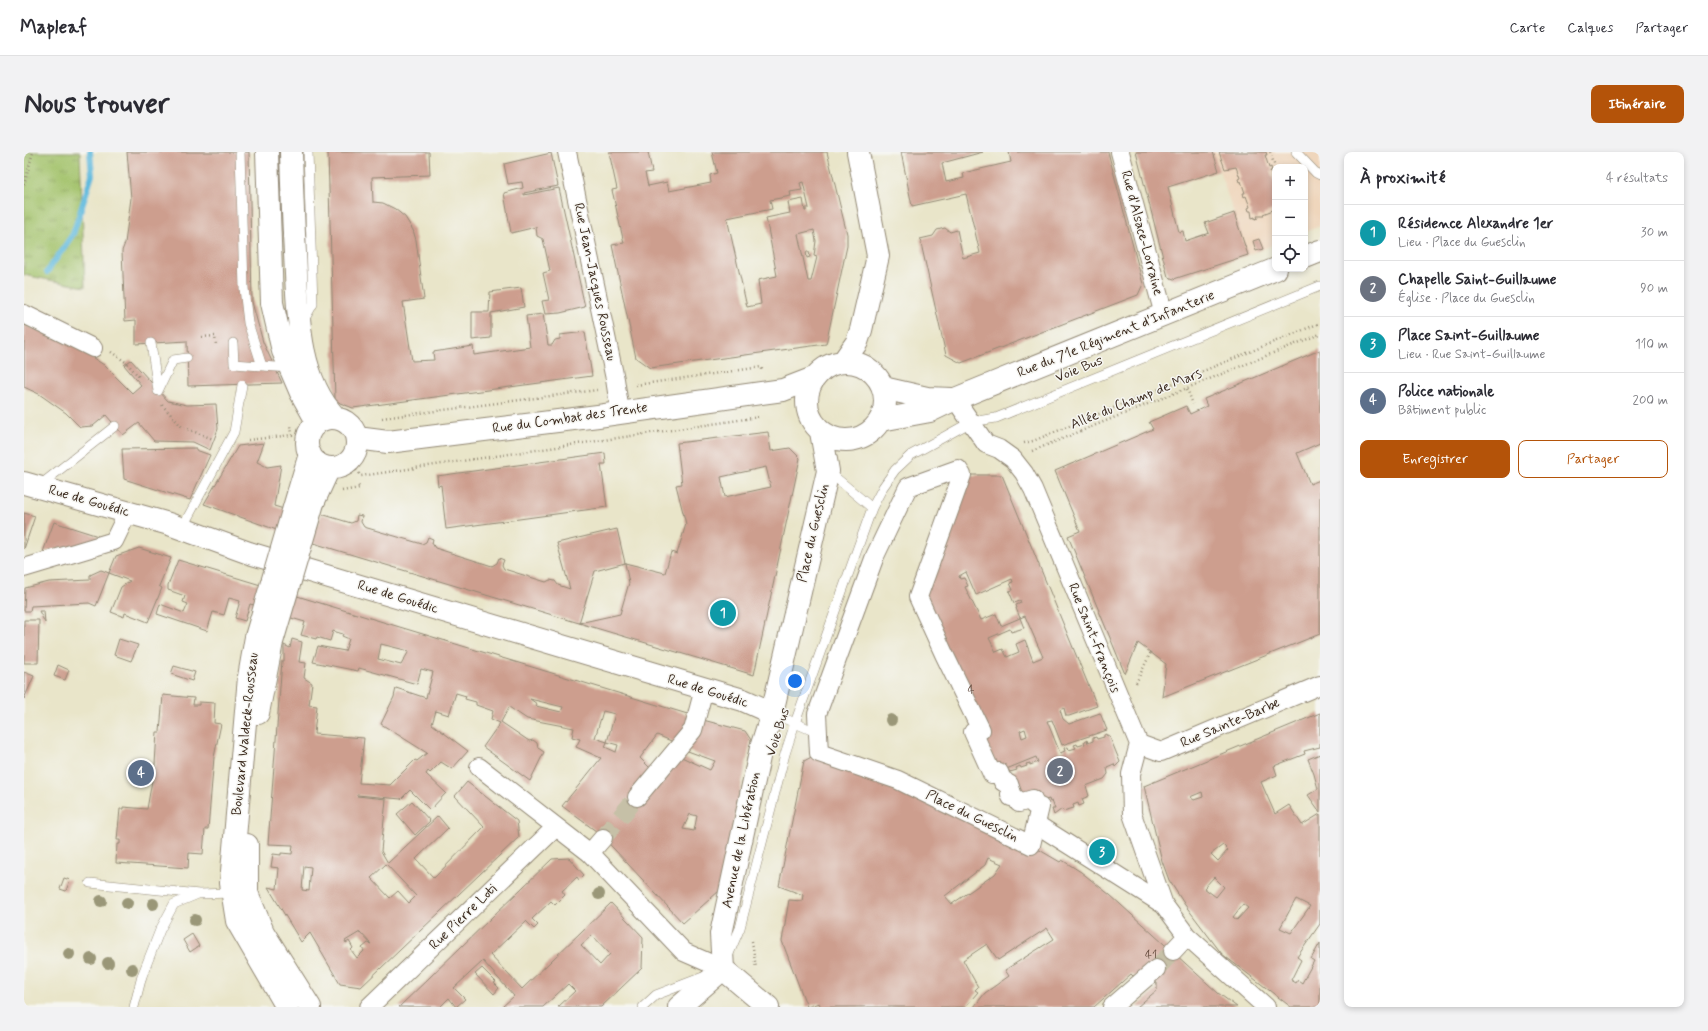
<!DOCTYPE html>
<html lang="fr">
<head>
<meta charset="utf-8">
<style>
	body { margin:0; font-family:Mynerve,sans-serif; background:#f2f2f3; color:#2b2b33 }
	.controls { position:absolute; right:12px; top:12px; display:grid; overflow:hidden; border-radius:8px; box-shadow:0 2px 6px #0003 }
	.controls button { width:36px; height:36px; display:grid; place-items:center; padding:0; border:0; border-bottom:1px solid #e1e1e2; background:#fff; color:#2b2b33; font:20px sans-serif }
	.you { position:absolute; left:771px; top:529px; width:14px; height:14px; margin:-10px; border:3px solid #fff; border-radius:50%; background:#1a73e8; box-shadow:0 0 0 6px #1a73e833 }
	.badge { display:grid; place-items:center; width:26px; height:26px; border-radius:50%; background:#b45309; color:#fff; font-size:13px; font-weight:700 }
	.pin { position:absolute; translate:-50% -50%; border:2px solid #fff; box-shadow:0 1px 4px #0006 }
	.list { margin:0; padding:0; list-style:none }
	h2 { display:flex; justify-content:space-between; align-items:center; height:52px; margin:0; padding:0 16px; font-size:17px }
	h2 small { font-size:13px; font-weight:400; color:#7c7c81 }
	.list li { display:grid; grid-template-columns:26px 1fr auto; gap:12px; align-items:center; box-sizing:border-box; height:56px; padding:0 16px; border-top:1px solid #e1e1e2 }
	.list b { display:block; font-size:15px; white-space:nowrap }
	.list p { margin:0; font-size:13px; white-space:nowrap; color:#7c7c81 }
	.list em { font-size:13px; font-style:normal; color:#7c7c81 }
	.actions { display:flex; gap:8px; padding:12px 16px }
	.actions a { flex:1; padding:9px 0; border:1px solid #b45309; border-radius:8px; text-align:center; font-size:14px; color:#b45309 }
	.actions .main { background:#b45309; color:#fff }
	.icon { flex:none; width:22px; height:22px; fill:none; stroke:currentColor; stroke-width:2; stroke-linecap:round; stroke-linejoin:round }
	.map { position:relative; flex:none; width:1296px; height:855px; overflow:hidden; border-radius:8px }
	header { display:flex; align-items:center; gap:24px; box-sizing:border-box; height:56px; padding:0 20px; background:#fff; border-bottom:1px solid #e1e1e2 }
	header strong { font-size:19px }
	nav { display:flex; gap:22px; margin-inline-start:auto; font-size:14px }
	.intro { display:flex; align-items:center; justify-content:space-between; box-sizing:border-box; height:96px; padding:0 24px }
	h1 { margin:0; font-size:28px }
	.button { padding:10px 18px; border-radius:8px; background:#b45309; color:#fff; font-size:14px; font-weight:700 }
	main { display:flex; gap:24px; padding:0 24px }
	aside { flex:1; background:#fff; border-radius:8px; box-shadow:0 2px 6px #0003 }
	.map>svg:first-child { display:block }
</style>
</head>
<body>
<header>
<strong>Mapleaf</strong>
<nav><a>Carte</a><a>Calques</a><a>Partager</a></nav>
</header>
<div class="intro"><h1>Nous trouver</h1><a class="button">Itinéraire</a></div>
<main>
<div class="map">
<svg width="1296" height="855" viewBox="0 0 1296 855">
	<defs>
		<pattern id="grass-tufts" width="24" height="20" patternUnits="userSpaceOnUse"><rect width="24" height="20" fill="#a3c26a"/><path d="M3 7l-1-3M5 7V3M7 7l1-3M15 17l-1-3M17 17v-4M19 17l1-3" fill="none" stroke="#869e57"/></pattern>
	</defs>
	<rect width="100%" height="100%" fill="#f6f6f2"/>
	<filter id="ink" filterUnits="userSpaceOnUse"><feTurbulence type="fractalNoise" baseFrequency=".025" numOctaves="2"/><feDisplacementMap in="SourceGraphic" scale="8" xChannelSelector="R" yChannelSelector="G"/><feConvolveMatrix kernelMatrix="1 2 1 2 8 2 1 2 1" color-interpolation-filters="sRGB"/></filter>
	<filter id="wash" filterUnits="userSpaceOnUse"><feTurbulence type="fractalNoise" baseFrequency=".012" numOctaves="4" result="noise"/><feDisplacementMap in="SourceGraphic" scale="16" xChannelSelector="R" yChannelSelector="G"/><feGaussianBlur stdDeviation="0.9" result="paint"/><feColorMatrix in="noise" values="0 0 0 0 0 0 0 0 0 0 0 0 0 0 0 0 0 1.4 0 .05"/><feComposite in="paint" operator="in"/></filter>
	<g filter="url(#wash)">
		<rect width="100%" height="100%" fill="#e9e5c9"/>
		<path fill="#efd6bc" d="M1189,0H1296V74L1281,80V15H1251V92L1224,103Z"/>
		<path fill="url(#grass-tufts)" stroke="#6f7644" d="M0,0H56L61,135L0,123Z"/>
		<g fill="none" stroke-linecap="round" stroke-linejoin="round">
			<path stroke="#5fb9dd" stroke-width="6" d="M23,120L49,82L68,23L66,0"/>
		</g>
		<g id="blocks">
			<path fill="#cd9e8e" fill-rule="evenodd" d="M103,0H225L228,150L239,190L258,231L164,234L163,189L112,192V168L101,169L98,99L101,91L107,46Z
				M304,0H405L406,23L348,25L349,50L359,51L371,57L381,65L389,78L392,88L400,147L379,150L388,209L410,208L409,200L449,194L450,203L506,195L502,164L519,162L524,193H528L531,188L536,187V183L561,180L568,224L329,256L316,251L311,247Z
				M585,0H624L628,20L621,21L624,34L643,30L645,39L687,31L686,23L693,21L688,0H803L823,82V94L802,192L626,216L612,206L588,93L600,91L588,38L593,37ZM779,30L785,56H782V59H781L779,47L764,50L766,61L742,66L753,124L734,128L737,152L723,155L703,66L748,57L746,48L767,44L766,40L778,38L776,31ZM790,78L792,89L790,104L793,105L787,129H784L774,82Z
				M877,0H959L918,11L922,30L940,26L939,21L987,10L985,0H1084L1119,132L1114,143L937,211L922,203L896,87L909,84L913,78L921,76L926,80L933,78L939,106L956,101L942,42L888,54Z
				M1112,0H1189L1195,19L1144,35L1155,80L1159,79L1161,89L1185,81L1181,71L1210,61L1224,103L1150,127L1144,125Z
				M1195,0H1242L1243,3H1241L1245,16L1247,15L1248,19H1246L1250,30L1251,29V60L1249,58L1239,62L1240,64H1233L1234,66L1231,67V65L1228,66L1227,59H1225L1224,56L1226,55L1222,44L1220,45L1219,41H1221L1217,29L1215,30L1214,27L1216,26L1212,15L1201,17Z
				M527,1L534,34L500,41V43L535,36L561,155L536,161L521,162L518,149L525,148L519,121L526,119L519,87L513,84L512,75L487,81L480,41L499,36L498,30L484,32L480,12Z
				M1235,87L1239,97L1232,99L1229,89Z
				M782,100H785L786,105L783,106Z
				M497,136L500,155L467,161V186L448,188V160H465L466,140Z
				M0,173L23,181L49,193L80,213L108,241L117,233L100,213L107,208L144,249L163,253L192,252L194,277L186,298L169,290L130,289L115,271L99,283L82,263L69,274L56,275L42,261L15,242L0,235Z
				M1296,198V291L1273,301L1286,332L1296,328V482L1138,545L1142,512L1114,491L1101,522L1044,384L1056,379L1031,319L1129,277L1125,270L1162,254L1166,262L1183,254L1180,247Z
				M744,280L747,299L766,296L776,306L730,523L555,471L596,462L605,431L601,411L571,419L555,471L289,391L180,352L214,294L240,291L233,310L243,315L257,313L250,354L263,358L262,361L294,373L297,362L327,371L332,369L333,363L338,364L337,370L340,375L398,392L402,390L404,385L409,387L408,391L411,396L468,414L473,411L475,406L480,408L478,413L480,417L522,430L526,428L531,429L534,433L546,437L533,391L593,377L601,411L641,421L647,400L653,402L662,372L652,333L658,332L653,291ZM742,315L747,335L701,345L697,325Z
				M172,296V298L186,303L166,348L100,327L98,297Z
				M581,301L582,312H577L583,355L422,377L417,333L414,334L413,324Z
				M938,323H978L1073,554L1045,564H1042L1040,556L1036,558L1039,567L1045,572L1076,561L1083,578L1038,593L1028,568L1023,569L1036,601L1041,599L1040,596L1044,595L1045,598L1052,596L1050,593L1053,592L1054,594L1061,592L1060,590L1063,588L1064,591L1069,589V586L1072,585L1073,587L1080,585V583L1082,582L1083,584L1085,583L1096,610L1091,615L1090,612L1083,615L1084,622L1080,627L1062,634L1065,644L1058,647L1060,652L1055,654L1054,651L1049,653L1050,656L1039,659L1038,657L1030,663L1028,657H1031L1028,649L1026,650L1025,647L1018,649L998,646L983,620L986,619V620L993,618L992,616L996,614L997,616L1003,614L1002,612L1006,611V613L1014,610L1012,605L975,620L894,445ZM942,420L952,443L988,427L989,430L986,431L989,438L985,439L990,451L996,449L997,451L992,453L993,456H992L996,466L977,474L972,462L957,468L941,435L944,434L940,426L936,427L935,424ZM1001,464L1019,505L1009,509L1001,488L992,492L995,500L983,505L979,497L972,500L965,486L986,477L987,480L1000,476L996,466ZM1001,577L1003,584L998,586L996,579Z
				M0,361L11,364L0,397Z
				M30,370L74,384L73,390L19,400Z
				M115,396L147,406L135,434L138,436L124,470L101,461L100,465L87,460L97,435L106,429L85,421L92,404Z
				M154,408L670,564L652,591L633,583L616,606L629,619L598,656L607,663L653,603L686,618L691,609L661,598L679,568L721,579L727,588L695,739L659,771L576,682L538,654L577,606L552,595L556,587L548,585L550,576L503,567L485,555L477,570L505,589L509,588L513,591L514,596L520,600L506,629L459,595L476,571L467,567L469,559L452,553V550L441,547L442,544L432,541L425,563L412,559L408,572L444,599L428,617L417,610L406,621L404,619L402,622L422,641L406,658L386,638L377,647L333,643V644L362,647L357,699L364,711L414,664L424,676L392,707L410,726L460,675L431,644L443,630L493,669L495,685L337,835L316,832L286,781L277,790L244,735L253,737L255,716L247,715L249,702L257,703V701L268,702L269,693L244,692L258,509H260V493L266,496L268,487L278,490L275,510L282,511L280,526L288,531L285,553L293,554L290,582L340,586L335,631L366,633L391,608L393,609L403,601L357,572L370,545L372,536L402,546L409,520L397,517L393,532L335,516L334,519L289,510L294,494L321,499L325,487L318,484L319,482L309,479L306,489L293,485L292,487L277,483L281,470L250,461V458L226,452L221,469L211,466L216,449L205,446L200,463L189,460L183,479L133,462L136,452L160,461L164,452L159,450L161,444L144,438V433ZM357,492L385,499L377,513L354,507ZM506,547L539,555L537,560L512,554L513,552ZM579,559L591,562L583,590L594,593L592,600L581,595L583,590L571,586ZM666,662L673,664L670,679L659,677ZM362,712L392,744L385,751L374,739L366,746L347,726ZM280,714L287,715L285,739L278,738ZM336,780L347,792L344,791L338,796L340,799L333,806L327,798L329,796L325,789L322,791L321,789Z
				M77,418L85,421L72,454L65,451L7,454L6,459H0L1,436L25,430L66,428V423Z
				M15,459H20L21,471Z
				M0,468H15L14,511H0Z
				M95,487L114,493L107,509L90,503Z
				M34,513L45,518L41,528L30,524Z
				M150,514L171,520L168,529L147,522Z
				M0,520L10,524L0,547Z
				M139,543L170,546L169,553H175V550L191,551L190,571L197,572L190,605L184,677H181L179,702L165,701L164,716L92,711L93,692H96V688H93L96,657H99V655L123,657L131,612L133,580H136Z
				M1296,561V595L1280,599L1281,602L1250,614L1253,623L1237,630L1251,662L1265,653L1278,673L1296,662V772L1273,805L1277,808L1267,828L1272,831L1274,828L1278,831L1290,809L1287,807L1296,791V855H1267L1198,802L1161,753L1145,728L1138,709L1120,634ZM1178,640L1179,645L1170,648L1166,645ZM1199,693L1204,698L1194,709L1187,702ZM1190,725L1200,735L1192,745L1180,736ZM1272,747L1286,754L1267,781L1256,776ZM1219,752L1224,756L1213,768L1209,765Z
				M795,601L1007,693L1036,710L1038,708L1057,720L1086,743L1194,841L1213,855H1113L1133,838V831L1113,824H1109L1107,822L1070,855H950L961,841L985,824L981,818L1030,787L1023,776L974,808L963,792L939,808L954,835L951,838L954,840L941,855H797L795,851L783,855L758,789L765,748L778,749L779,743L755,734L780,609ZM964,706L978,712L971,722L928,752L921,744L961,713Z
				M1296,602V660L1284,643L1294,637L1290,622L1284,607Z
				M388,649L406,669L391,683L373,662Z
				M545,706L560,723L555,728L553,725L538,739L541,743L531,753L527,749L508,767L514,773L510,777L502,769L466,803L498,837L587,751L619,785L618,816L577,855H534L551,839L544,832L519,855H478L490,844L459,809L430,836L441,847L432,855L425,846L416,855H375L528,707ZM568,783L586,802L576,813L557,793Z
				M40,726L46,728L42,739L36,737Z
				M168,782L175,794L166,800L159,788Z
				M458,816L472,830L470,831L475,836L470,842L451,822Z"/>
		</g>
	</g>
	<g filter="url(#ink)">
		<use href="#blocks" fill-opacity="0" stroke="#928874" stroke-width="1"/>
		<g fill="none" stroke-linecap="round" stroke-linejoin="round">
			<path stroke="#c6c0a7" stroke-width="18" stroke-dasharray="18 9" stroke-linecap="butt" d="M579,686L613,645
				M1132,817L1149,799"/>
			<g stroke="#928874" stroke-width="10">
				<path id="lane" d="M216,0L220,136L224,171L238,214
					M1272,0L1292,21L1296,23
					M280,168L289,152L284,0
					M127,191L134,239
					M209,191L210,212L266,216
					M134,239L149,208L163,206
					M805,320L848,356
					M15,334L91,274
					M158,376L210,280L218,233
					M748,561L794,581
					M66,731L175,742L208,741
					M704,804L716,776L761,602L771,571L848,356L859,335L871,318L887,303L947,270L972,266L1296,134
					M110,855L118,824L136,778L150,752L174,742
					M619,855L632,843L679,825"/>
			</g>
			<g stroke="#928874" stroke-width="20">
				<path id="street" d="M543,0L591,227L596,260
					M1096,0L1140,163
					M0,162L69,196
					M931,247L962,292L975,297L989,307L1000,321L1009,337L1115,592L1107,622L1108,662L1140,753
					M934,317L938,323L894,445L920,502L957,578L955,577L949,580L968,622L975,620L979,630L981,629L983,633L985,632L988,641L986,642L987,645L989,644L994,648L995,651L1009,647L1010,653L1016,655L1007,693L874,628L795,601L793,562L851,404L884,335Z
					M0,416L90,389L104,360
					M1115,592L1137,600L1296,533
					M455,615L566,701L660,800L699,817
					M613,645L669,578L680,537
					M1012,672L1140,753L1163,784L1242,855
					M566,701L579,686
					M1149,799L1163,784
					M345,855L532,675
					M1088,855L1132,817"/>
			</g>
			<g stroke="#928874" stroke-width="24">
				<path id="secondary" d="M243,0L248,151L259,199L277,241L291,266V273
					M267,0C268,34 269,67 271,101C274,155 272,224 312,266
					M1281,105L1296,99
					M783 249a39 39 0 1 1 78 0a39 39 0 1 1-78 0Z
					M819,210L833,190L837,178L854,104L834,0
					M859,236L903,246L928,247
					M283 291a25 25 0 1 1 50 0a25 25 0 1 1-50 0Z
					M857,268L906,259L931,247L1252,117
					M333,286L364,290L574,264L759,238L790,226
					M0,331L145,372L225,401L719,548L748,561
					M274,342L286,302
					M289,351L305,316
					M232,485L225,525L207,731L213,769L263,855
					M234,561L248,490
					M223,693V741L239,780L286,855
					M699,817L697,782L737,596L748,561L804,319L797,280
					M699,817L744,855
					M655,855L699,817"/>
			</g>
			<path stroke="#928874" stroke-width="2.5" stroke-dasharray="1 3" stroke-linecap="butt" d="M1246,0L1251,15
				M0,33L9,0
				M178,185L191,184L192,193
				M87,200L103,211L116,226
				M612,233L737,215L739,219
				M1163,237L1169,252
				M138,253L158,275L189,287
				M358,266L573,238
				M224,288L268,283L267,273
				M1000,291L1009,289L1296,171
				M1008,299L1296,182
				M327,312L337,324L735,265
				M318,339L336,336L333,332
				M1112,531L1127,500
				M728,789L732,816"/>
			<use href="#lane" stroke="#fff" stroke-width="9"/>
			<use href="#street" stroke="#fff" stroke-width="18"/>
			<use href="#secondary" stroke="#fff" stroke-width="22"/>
			<g stroke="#928874" stroke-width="24" stroke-linecap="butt">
				<path id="secondary-bridge" d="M232,485L274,342
					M248,490L289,351"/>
			</g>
			<use href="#secondary-bridge" stroke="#fff" stroke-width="22"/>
		</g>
		<g fill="#9a9778">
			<circle cx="867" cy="568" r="6"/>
			<circle cx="575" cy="742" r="6"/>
			<circle cx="77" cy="749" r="6"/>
			<circle cx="103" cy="751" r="6"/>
			<circle cx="129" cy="752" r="6"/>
			<circle cx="171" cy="768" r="6"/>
			<circle cx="45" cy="802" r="6"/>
			<circle cx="67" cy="807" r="6"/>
			<circle cx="84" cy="811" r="6"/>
			<circle cx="108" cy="817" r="6"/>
		</g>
	</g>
	<g text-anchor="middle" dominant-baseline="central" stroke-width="3" stroke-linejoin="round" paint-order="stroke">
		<g font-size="12" fill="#60473a">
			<text x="947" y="538">4</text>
			<text x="1127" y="803">41</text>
		</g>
		<g font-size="14" fill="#3b2a1e" stroke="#f6f6f2">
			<text transform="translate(1118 81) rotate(75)">Rue d'Alsace-Lorraine</text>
			<text transform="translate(571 130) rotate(78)">Rue Jean-Jacques Rousseau</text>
			<text transform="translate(1092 182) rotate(-22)">Rue du 71e Régiment d'Infanterie</text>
			<text transform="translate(1055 217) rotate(-22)">Voie Bus</text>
			<text transform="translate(1112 247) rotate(-22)">Allée du Champ de Mars</text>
			<text transform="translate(546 266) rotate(-8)">Rue du Combat des Trente</text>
			<text transform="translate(65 349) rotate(16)">Rue de Gouédic</text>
			<text transform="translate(789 381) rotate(-77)">Place du Guesclin</text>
			<text transform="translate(374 445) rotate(17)">Rue de Gouédic</text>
			<text transform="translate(1070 486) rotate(68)">Rue Saint-François</text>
			<text transform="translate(684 539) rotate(17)">Rue de Gouédic</text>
			<text transform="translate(1206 571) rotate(-23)">Rue Sainte-Barbe</text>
			<text transform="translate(754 580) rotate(-72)">Voie Bus</text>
			<text transform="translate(221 582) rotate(-84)">Boulevard Waldeck-Rousseau</text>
			<text transform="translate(948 664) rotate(26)">Place du Guesclin</text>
			<text transform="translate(717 688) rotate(-78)">Avenue de la Libération</text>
			<text transform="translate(439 765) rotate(-44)">Rue Pierre Loti</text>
		</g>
	</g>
</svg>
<div class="controls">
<button>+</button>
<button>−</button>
<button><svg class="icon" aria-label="locate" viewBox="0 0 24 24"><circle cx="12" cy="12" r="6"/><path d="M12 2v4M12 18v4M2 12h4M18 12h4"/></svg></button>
</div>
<div class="you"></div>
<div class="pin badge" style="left:699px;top:461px;background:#0f9aa8">1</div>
<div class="pin badge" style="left:1036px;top:619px;background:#6b7280">2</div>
<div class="pin badge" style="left:1078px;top:700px;background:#0f9aa8">3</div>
<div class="pin badge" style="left:117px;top:621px;background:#5c6f8a">4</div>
</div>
<aside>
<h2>À proximité<small>4 résultats</small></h2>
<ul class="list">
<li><span class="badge" style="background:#0f9aa8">1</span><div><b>Résidence Alexandre 1er</b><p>Lieu · Place du Guesclin</p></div><em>30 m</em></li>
<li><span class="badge" style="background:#6b7280">2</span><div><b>Chapelle Saint-Guillaume</b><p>Église · Place du Guesclin</p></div><em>90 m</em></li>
<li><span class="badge" style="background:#0f9aa8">3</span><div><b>Place Saint-Guillaume</b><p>Lieu · Rue Saint-Guillaume</p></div><em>110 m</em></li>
<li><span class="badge" style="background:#5c6f8a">4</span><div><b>Police nationale</b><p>Bâtiment public</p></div><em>200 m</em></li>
</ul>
<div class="actions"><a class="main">Enregistrer</a><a>Partager</a></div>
</aside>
</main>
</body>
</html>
